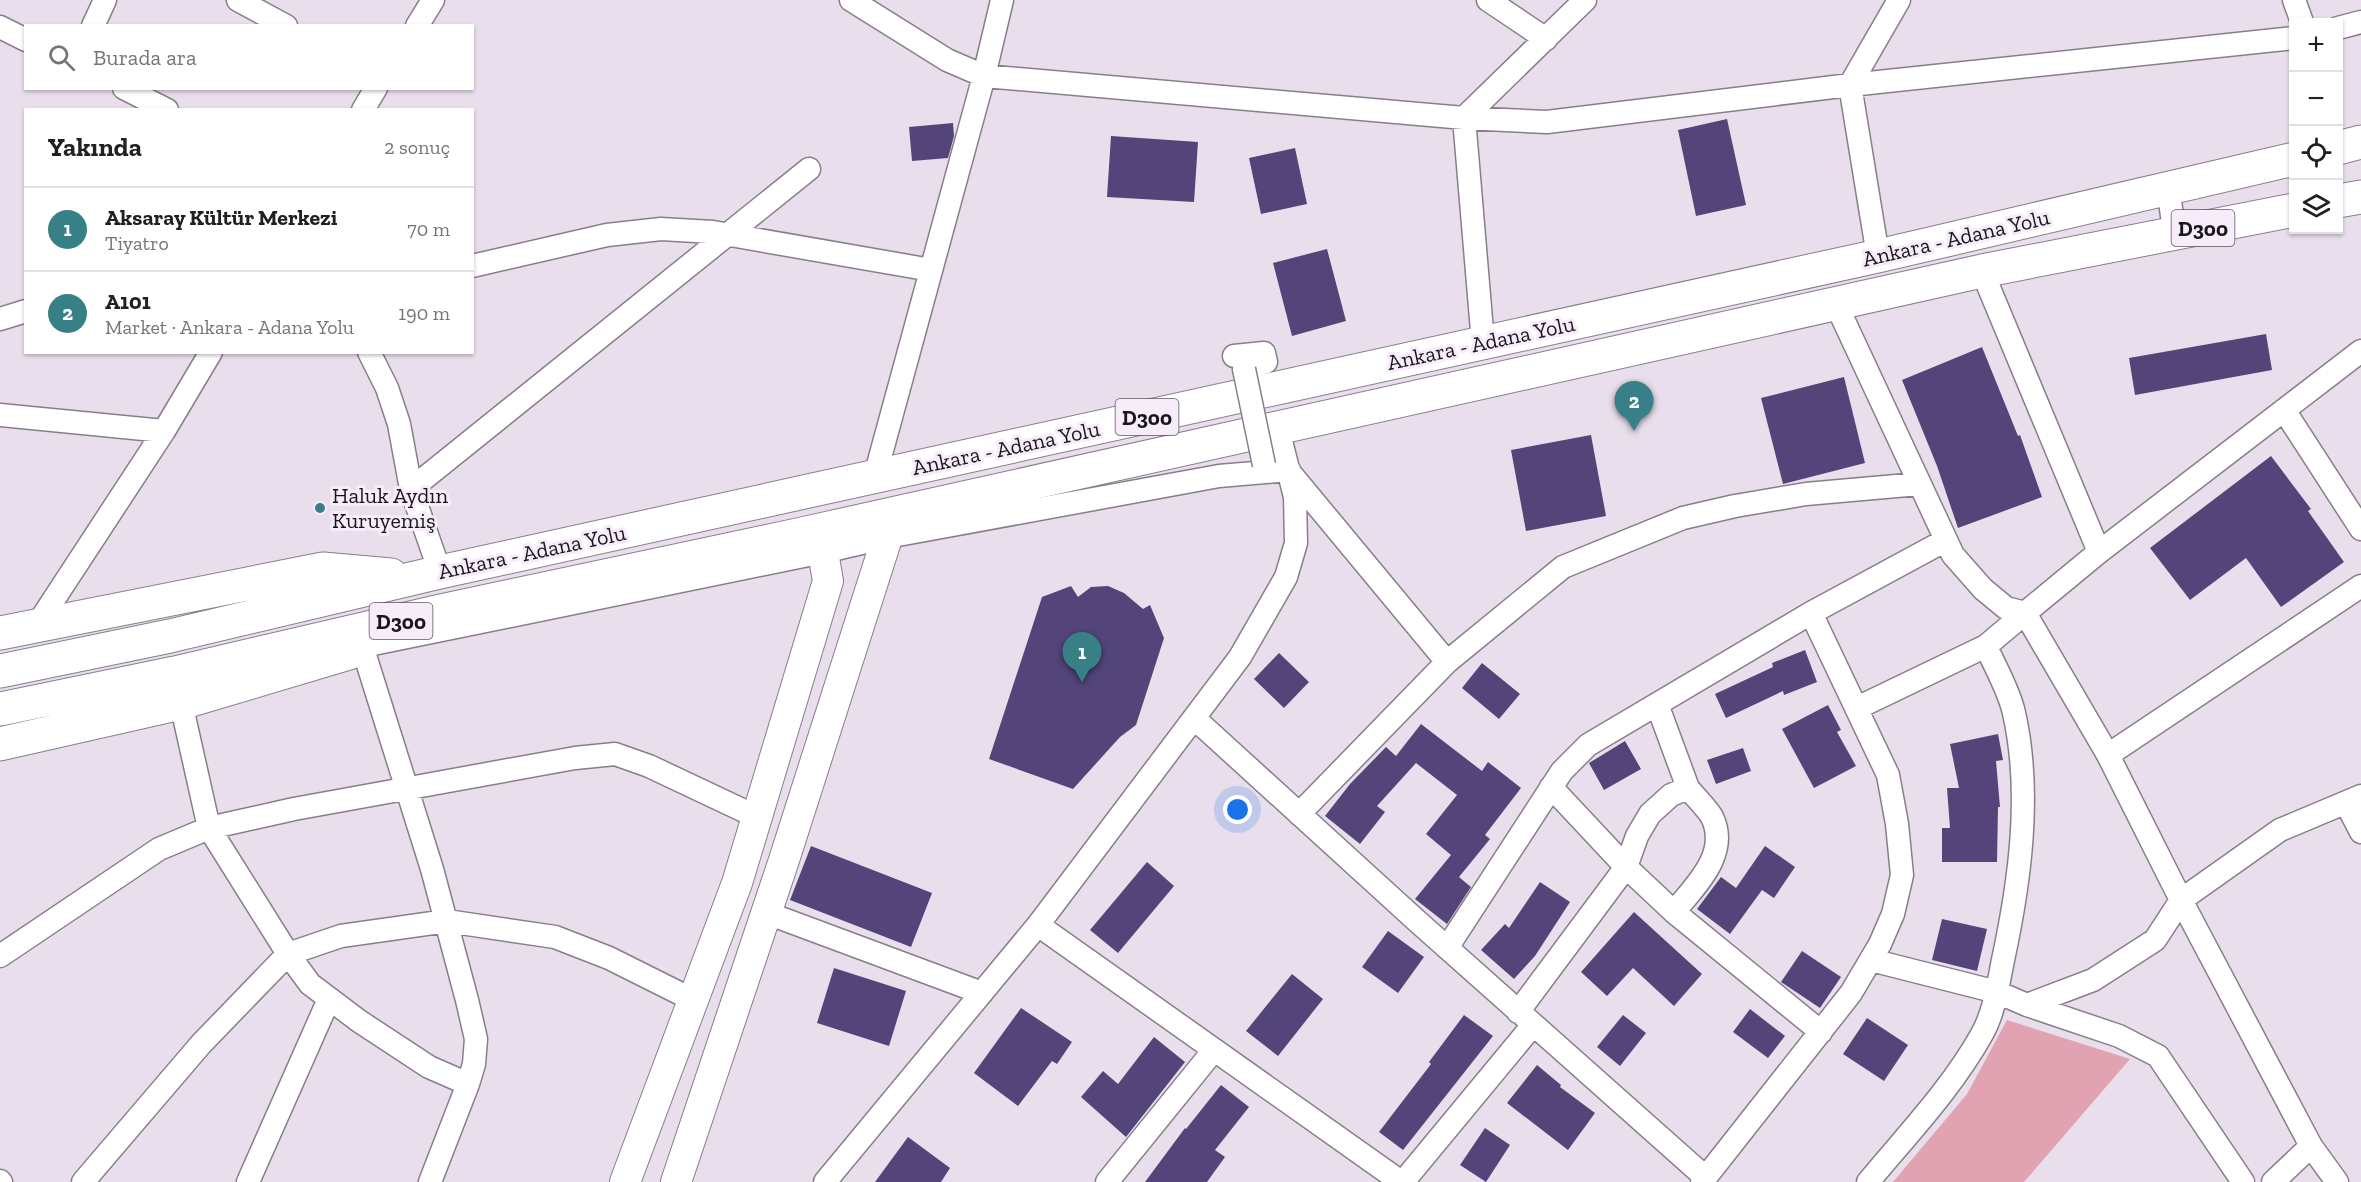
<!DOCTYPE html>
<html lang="tr">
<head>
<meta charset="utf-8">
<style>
	body { margin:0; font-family:"Zilla Slab",serif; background:#f2f2f2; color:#202124 }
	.controls { position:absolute; right:18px; top:18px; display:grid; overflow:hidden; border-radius:0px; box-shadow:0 2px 4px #0004 }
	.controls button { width:54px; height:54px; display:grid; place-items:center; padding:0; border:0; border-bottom:2px solid #e0e0e0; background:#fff; color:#202124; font:30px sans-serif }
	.you { position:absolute; left:1238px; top:810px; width:21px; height:21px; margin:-15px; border:4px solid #fff; border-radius:50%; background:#1a73e8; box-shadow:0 0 0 9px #1a73e833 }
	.badge { display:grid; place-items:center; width:39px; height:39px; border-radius:50%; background:#388087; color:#fff; font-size:20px; font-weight:700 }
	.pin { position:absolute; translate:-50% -50px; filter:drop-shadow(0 2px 3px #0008) }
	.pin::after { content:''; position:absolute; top:32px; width:21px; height:18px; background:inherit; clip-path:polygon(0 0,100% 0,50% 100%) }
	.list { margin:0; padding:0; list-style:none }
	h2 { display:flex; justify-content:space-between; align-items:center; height:78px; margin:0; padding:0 24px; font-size:26px }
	h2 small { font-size:20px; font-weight:400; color:#757577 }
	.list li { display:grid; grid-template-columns:39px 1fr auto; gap:18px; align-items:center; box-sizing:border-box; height:84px; padding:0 24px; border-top:2px solid #e0e0e0 }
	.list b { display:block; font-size:22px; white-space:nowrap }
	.list p { margin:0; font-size:20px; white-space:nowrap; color:#757577 }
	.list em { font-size:20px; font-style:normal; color:#757577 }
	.icon { flex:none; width:33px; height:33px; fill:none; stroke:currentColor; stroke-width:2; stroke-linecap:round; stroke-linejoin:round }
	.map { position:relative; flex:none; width:2361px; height:1182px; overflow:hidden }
	.search { position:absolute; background:#fff; box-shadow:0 2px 4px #0004; left:24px; top:24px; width:450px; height:66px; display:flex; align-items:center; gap:15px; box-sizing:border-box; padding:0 21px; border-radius:0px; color:#757577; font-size:22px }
	.panel { position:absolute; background:#fff; box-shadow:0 2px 4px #0004; left:24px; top:108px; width:450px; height:246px; border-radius:0px }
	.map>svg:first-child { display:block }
</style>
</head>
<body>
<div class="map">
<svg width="2361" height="1182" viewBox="0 0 2361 1182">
	<rect width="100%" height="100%" fill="#e9dfec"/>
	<path fill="#e1a2b2" d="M2007,1020L2130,1059L2024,1182H1893L1967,1094Z"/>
	<path fill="#53457a" d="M1727,119L1746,205L1696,216L1678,130Z
		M953,123L954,136L948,158L912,161L909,127Z
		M1111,136L1198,142L1194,202L1107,197Z
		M1295,148L1307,204L1261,214L1249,158Z
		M1327,249L1346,321L1292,336L1273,263Z
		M2266,334L2272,370L2135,395L2129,358Z
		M1982,347L2018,436L2020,435L2042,497L1958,528L1937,466L1902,380Z
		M1844,377L1865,463L1783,484L1761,398Z
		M1591,435L1606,516L1526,531L1511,450Z
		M2271,456L2311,509L2308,511L2344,562L2281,607L2246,558L2190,600L2150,548Z
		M1071,586L1078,597L1091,587L1108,586L1124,593L1143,609L1150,605L1164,638L1136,725L1120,737L1073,789L989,759L1042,597Z
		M1805,650L1817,682L1784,695L1783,691L1726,718L1715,694L1773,667L1772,663Z
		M1279,653L1309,682L1284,708L1254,679Z
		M1482,663L1520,694L1499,719L1462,688Z
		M1828,705L1841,730L1837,732L1856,766L1814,788L1782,729Z
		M1421,724L1482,771L1488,762L1521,788L1485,835L1490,839L1459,877L1471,887L1447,924L1415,899L1451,855L1426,834L1457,795L1416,763L1377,806L1385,812L1360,844L1325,816L1350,784L1386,747L1396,756Z
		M1998,734L2003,760L1996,761L2000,807H1998L1997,862H1942V828H1950L1947,788H1959L1950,744Z
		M1625,741L1641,769L1604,790L1589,763Z
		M1743,748L1751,771L1716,784L1707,760Z
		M811,846L932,893L911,947L790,900Z
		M1765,846L1795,867L1774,898L1762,890L1730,934L1697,909L1721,877L1736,888Z
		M1147,862L1174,886L1118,953L1090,930Z
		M1540,882L1570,902L1535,956L1514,979L1481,950L1505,924L1509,928Z
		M1634,912L1702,974L1674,1006L1633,968L1607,996L1581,972Z
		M1942,919L1987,929L1977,971L1932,960Z
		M1388,931L1424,957L1398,993L1362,967Z
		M1802,951L1841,977L1820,1008L1781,982Z
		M834,968L906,991L889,1046L817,1023Z
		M1292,974L1323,999L1278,1056L1246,1031Z
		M1021,1008L1072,1042L1057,1064L1052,1061L1018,1106L974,1073Z
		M1750,1009L1785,1036L1768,1058L1733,1032Z
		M1464,1015L1493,1036L1403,1150L1379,1132L1431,1064L1429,1062Z
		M1623,1015L1646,1033L1620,1066L1597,1047Z
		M1867,1018L1908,1045L1884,1081L1843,1054Z
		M1154,1037L1185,1062L1126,1137L1081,1097L1103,1071L1118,1084Z
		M1537,1065L1561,1085L1560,1087L1595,1113L1568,1150L1507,1103Z
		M1221,1085L1249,1107L1215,1150L1225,1157L1207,1182H1145L1185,1128L1186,1129Z
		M1485,1128L1510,1145L1486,1182L1460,1165Z
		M908,1137L950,1168L941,1182H875Z"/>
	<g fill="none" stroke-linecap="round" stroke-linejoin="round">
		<g stroke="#877e8a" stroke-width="25">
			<path id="minor" d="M238,0L286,26
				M851,0L947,60L984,76L1464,118L1547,122L1850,85L2294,38
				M1488,0L1546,39
				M2294,0L2302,22
				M93,26L105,0
				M417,26L433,0
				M0,27L26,40
				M2338,28L2361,22
				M124,88L167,110
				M363,110L376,88
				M2170,201L2172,216
				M1878,256L1850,85L1899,0
				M472,266L607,235L661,229L713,232L931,270
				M1982,271L2099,552
				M1836,304L1953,555L1983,589L2006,608L2025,613L1986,646L1857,708
				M0,319L26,311
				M1483,343L1464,118L1585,0
				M369,352L387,388L399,424L411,489L440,572
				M1234,356L1264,353L1266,362L1244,369
				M2284,410L2361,529
				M0,415L164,431
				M1291,474L1447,662
				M875,476L984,76L1002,0
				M411,489L809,169
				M37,625L164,431L211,352
				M373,644L823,552L887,537L1219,476L1289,470
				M363,649L432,869L467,1000L476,1039L474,1064L468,1084
				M181,703L209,828L288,954L310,984L359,1021L429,1067L468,1084L430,1182
				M1657,704L1688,788
				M1194,718L1417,921L1705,1177
				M2108,755L2361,586
				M1551,787L1626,867L1674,912L1821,1032
				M2346,803L2361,832
				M1299,814L1447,662L1563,567L1683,518L1735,506L1806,494L1919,484
				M767,913L982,993
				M1038,925L1401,1182
				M1447,948L1562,771L1588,745L1811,613L1946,540
				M0,956L159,849L209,828L294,809L575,758L615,754L649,766L757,817
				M1871,960L1997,992L2027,1005L2119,1036L2158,1056L2243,1182
				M2027,1005L2093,980L2155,940L2181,900L2280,830L2361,796
				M1518,1012L1626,867L1637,836L1650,814L1671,795L1688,788C1695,797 1706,807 1712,817C1730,854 1695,886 1674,912
				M0,1181L1,1182
				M83,1182L201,1044L288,954L341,936L447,921L555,937L609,958L693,1000
				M248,1182L329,999
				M825,1182L1038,925L1240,657L1286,577L1296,543L1295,497L1278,429
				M1107,1182L1214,1050
				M1403,1182L1533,1025
				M1702,1182L1851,993L1880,944L1893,914L1902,875L1897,824L1888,775L1811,613
				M1868,1182C1907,1135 1952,1088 1982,1034C1994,1013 1998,985 2003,960C2020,881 2032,793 2014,713C2009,690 1995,667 1986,646
				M2273,1182L2311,1146
				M2337,1182L2311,1146L2181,900L2108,755L2025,613L2099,552L2361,351"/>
		</g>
		<g stroke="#877e8a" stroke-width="32">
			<path id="major" d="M625,1182L737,883L828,581L823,552L802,534
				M676,1182L784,860L895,513"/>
		</g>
		<g stroke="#877e8a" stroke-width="35">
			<path id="highway" d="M2338,148L2361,142
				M2338,201L2361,197
				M0,633L323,569L391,575
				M0,671L170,636L440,572L1878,256L2294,159
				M0,709L175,673L436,612L802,534L1982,271L2294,210
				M0,744L181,703L349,653"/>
		</g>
		<use href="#minor" stroke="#fff" stroke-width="22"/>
		<use href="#major" stroke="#fff" stroke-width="30"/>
		<use href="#highway" stroke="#fff" stroke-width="33"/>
		<g stroke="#877e8a" stroke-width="25" stroke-linecap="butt">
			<path id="minor-bridge" d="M1244,369L1264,465"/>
		</g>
		<use href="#minor-bridge" stroke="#fff" stroke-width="22"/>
	</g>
	<circle fill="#388087" stroke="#f6ecfa" stroke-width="2" cx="320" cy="508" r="6"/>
	<g text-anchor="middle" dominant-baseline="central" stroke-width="6" stroke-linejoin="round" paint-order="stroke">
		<g fill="#f6ecfa" stroke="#5b565d" stroke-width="1.5">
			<rect x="2171.5" y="210" width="63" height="36" rx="4.5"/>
			<rect x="1115.5" y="399" width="63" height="36" rx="4.5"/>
			<rect x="369.5" y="603" width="63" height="36" rx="4.5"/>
		</g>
		<g font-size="21" font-weight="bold" fill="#19161a">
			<text x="2203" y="228">D300</text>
			<text x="1147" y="417">D300</text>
			<text x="401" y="621">D300</text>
		</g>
		<g font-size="22" fill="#19161a" stroke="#f6ecfa">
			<text transform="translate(1956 238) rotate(-13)">Ankara - Adana Yolu</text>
			<text transform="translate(1481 343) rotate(-12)">Ankara - Adana Yolu</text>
			<text transform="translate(1006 448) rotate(-12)">Ankara - Adana Yolu</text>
			<text transform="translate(532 552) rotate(-12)">Ankara - Adana Yolu</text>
		</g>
		<g font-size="22" fill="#19161a" stroke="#f6ecfa" text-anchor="start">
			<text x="332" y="495">Haluk Aydın<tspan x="332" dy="25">Kuruyemiş</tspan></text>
		</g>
	</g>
</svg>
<div class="controls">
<button>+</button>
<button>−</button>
<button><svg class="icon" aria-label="locate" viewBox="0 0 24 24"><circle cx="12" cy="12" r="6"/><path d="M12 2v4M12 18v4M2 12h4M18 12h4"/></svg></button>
<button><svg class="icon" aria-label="layers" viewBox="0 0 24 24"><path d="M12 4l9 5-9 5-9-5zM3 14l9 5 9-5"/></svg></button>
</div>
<div class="you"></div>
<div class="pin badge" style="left:1082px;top:682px">1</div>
<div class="pin badge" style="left:1634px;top:431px">2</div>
<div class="search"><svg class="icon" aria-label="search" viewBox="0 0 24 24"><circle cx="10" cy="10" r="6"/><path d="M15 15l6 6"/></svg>Burada ara</div>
<section class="panel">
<h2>Yakında<small>2 sonuç</small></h2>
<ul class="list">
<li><span class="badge">1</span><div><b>Aksaray Kültür Merkezi</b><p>Tiyatro</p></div><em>70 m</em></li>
<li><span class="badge">2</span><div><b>A101</b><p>Market · Ankara - Adana Yolu</p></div><em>190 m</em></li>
</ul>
</section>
</div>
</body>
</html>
